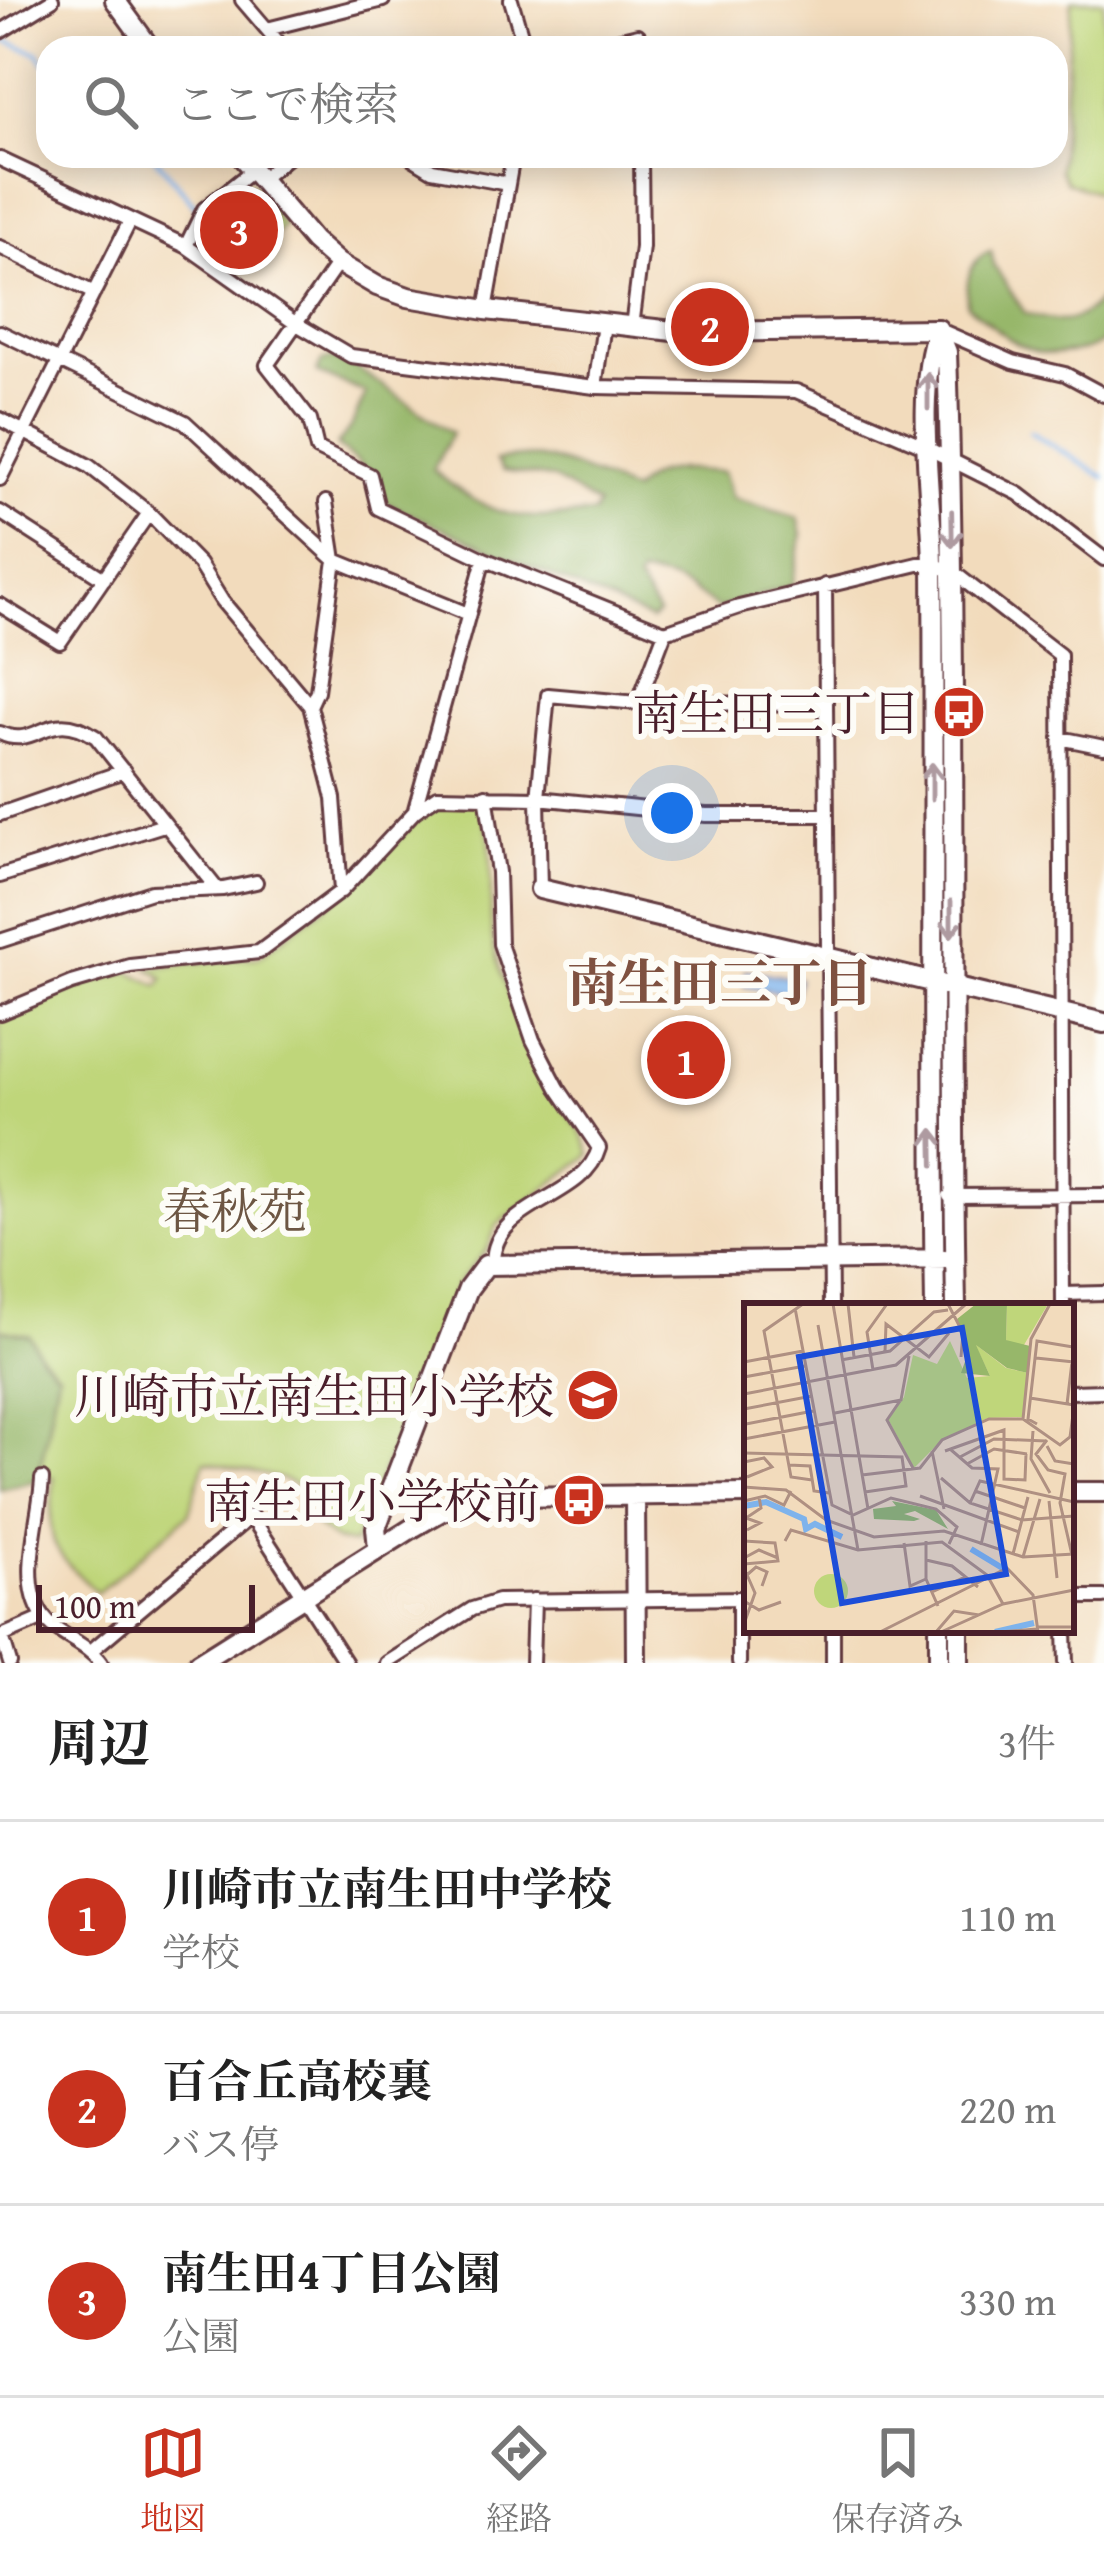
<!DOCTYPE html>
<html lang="ja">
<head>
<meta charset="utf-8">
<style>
	body { margin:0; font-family:"Gentium Book Plus","Noto Serif JP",serif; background:#f6f6f6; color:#222 }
	.scale { position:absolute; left:36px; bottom:30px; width:219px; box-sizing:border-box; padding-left:12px; border:6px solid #4a1f2b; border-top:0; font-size:33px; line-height:42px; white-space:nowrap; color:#4a1f2b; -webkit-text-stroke:9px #fdfcf7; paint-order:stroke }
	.you { position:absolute; left:672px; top:813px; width:42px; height:42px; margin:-30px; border:9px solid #fff; border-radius:50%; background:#1a73e8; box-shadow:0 0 0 18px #1a73e833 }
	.badge { display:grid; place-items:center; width:78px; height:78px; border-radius:50%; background:#c8321e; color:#fff; font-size:39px; font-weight:700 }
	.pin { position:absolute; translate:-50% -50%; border:6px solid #fff; box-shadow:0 3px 12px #0006 }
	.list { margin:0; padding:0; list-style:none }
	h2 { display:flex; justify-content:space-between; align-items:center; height:156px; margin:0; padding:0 48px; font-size:51px }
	h2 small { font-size:39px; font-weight:400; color:#767676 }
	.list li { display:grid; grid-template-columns:78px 1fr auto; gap:36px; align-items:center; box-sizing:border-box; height:192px; padding:0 48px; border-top:3px solid #e0e0e0 }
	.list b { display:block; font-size:45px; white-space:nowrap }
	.list p { margin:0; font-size:39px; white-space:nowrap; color:#767676 }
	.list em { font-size:39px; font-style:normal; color:#767676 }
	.icon { flex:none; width:66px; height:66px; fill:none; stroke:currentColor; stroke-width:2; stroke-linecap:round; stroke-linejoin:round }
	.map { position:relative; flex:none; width:1104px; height:1663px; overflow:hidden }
	.search { position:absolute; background:#fff; box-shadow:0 6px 30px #0003; left:36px; right:36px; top:36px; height:132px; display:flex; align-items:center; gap:30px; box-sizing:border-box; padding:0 42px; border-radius:36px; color:#767676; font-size:45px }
	.sheet { height:732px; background:#fff }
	nav { display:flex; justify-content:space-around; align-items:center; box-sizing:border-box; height:168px; border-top:3px solid #e0e0e0; background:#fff; font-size:33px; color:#767676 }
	nav a { display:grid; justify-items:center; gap:6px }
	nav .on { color:#c8321e }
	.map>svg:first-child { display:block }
</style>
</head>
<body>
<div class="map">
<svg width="1104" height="1663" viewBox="0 0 1104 1663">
	<rect width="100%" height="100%" fill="#fdfcf7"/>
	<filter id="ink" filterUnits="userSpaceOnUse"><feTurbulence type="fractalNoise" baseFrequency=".00833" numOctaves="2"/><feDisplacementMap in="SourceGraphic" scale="24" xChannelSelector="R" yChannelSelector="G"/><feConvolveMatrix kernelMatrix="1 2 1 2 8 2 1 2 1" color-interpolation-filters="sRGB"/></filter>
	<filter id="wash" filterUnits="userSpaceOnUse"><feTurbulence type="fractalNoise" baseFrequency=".004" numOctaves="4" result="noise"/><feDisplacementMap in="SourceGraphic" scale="48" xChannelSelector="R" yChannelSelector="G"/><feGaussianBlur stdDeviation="2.7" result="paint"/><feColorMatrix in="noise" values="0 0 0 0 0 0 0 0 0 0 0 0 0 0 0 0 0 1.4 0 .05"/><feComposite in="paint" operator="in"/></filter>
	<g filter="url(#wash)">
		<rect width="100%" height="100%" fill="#f2dbbc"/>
		<path fill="#bfd67a" stroke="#847a52" stroke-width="3" d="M1072,0H1104V195L1066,182L1059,170Z
			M245,183L251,184L284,226L236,273L200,250L196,235L208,214Z
			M478,800C502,846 483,910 496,955C508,996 524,1038 542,1076C555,1102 585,1127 590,1155L497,1225L488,1248L457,1284L354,1544L335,1541L315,1525L314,1493L279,1478L205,1461L188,1515L97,1593C47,1544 48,1548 54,1477L38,1480L58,1373L40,1355L29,1335L0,1329V1018L75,987L129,971L159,986L164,978L147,968L259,956L360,880L427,808L444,801Z"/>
		<path fill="#97b76a" stroke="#706b4a" stroke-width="3" d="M991,251L994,266L1025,313C1063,325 1078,326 1104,295V341C1092,350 1082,351 1068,353C1022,360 1000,330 967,305C966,283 968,259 991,251Z
			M333,358L355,367L452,433L433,470C493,520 516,521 593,514L597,505L552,478L503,471L496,461C547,447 585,473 632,492C658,463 686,470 723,472L732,498L798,518L802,534L792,585L717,609C695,589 671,577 641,575L637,581L658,614L651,620L384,502L371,473L337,446L352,425L366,393L317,373L322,361Z
			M0,1329L29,1335L40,1355L58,1373L38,1480L0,1489Z"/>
		<path fill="#7eb3ec" stroke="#64698c" stroke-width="3" d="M746,970L799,979L796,995L744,986Z"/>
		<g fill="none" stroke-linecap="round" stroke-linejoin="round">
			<path stroke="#7eb3ec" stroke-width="4.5" d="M5,41L38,53L48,67
				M154,156L197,208
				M1030,432L1104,477"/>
		</g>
	</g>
	<g filter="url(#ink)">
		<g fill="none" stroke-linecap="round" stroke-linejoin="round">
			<g stroke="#633b41" stroke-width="18">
				<path id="street" d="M242,0L283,48
					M511,0L525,48
					M267,29L383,0
					M0,32L52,0
					M583,48L638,35L639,48
					M409,156L432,170L508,184
					M0,159L186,246L295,323L351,356L595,387L796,391L917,443L1019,494L1104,559
					M260,180L289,156
					M186,246L204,209L253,170
					M0,247L94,293
					M338,263L267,365L310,420L317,449L370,475L378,508L484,559L665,632L739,607L918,564H933L953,572L1060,655L1063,1306
					M486,310L513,156
					M632,327L642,247L641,156
					M940,330L1013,362L1065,374L1104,395
					M0,332L185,422L335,560L468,614
					M595,387L604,324
					M0,419L89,466L149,513L199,564L222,601L310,706
					M0,479L130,221
					M326,502L335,560L317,691L310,706L334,798L341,891
					M0,512L104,579
					M825,585L831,1306
					M0,605L60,642L149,513
					M638,703L665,632
					M0,733C38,751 47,705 96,737L217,889
					M1060,738L1104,747
					M486,795L498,872L500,944L533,1040L558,1088L599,1148C584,1201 494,1201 493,1262
					M415,809L484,559
					M0,814L124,771
					M0,876L164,825
					M540,889L538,798L548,695L638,703L826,704
					M0,941L151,892L223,889L256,882
					M0,1013L72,983L130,966L259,952L341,891L415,811L437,796L538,798L706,815H827
					M949,1196L1104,1195
					M1063,1294L1104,1293
					M1071,1392L1104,1391
					M42,1479C40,1520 18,1581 43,1616C57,1636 86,1642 101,1663
					M1071,1597H1104
					M1065,1630L1066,1663
					M92,1650L251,1516L346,1663
					M10,1663L2,1636L44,1618
					M387,1663L472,1609L498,1601L747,1598
					M532,1663L534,1600
					M739,1663V1598
					M833,1663V1630"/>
			</g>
			<g stroke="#633b41" stroke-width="24">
				<path id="secondary" d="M115,0L150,48
					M241,156L313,241L338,263L377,286L408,297L486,310L682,332L938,329
					M938,329L947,352C958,670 950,988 956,1306
					M540,889L1104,1023
					M935,1306C931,1059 935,812 933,565C932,495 914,393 938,329
					M1071,1492H1104
					M635,1495L636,1663
					M378,1548L376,1528L468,1289L486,1265L945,1259
					M939,1630V1663
					M198,1663L414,1527L442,1511L507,1497L747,1494
					M959,1663V1630"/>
			</g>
			<use href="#street" stroke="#fff" stroke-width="12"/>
			<use href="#secondary" stroke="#fff" stroke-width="18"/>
		</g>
		<defs><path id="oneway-shaft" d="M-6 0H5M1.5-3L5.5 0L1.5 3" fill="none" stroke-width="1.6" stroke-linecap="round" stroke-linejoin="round" transform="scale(3)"/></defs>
		<g stroke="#ae9aa0">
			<use href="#oneway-shaft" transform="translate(928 391) rotate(-90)"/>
			<use href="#oneway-shaft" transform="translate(952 529) rotate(89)"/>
			<use href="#oneway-shaft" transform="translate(932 781) rotate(-90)"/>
			<use href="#oneway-shaft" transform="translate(951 919) rotate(90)"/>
			<use href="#oneway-shaft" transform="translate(933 1147) rotate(-91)"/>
		</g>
	</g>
	<defs>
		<g id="bus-disc" transform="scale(2.7)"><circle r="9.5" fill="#c8321e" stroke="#fdfcf7"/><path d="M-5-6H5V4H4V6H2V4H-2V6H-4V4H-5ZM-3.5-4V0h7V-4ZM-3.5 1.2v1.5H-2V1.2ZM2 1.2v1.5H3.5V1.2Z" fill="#fff"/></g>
		<g id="school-disc" transform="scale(2.7)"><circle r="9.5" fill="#c8321e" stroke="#fdfcf7"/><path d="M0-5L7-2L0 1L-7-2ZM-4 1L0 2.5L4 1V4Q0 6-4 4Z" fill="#fff"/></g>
	</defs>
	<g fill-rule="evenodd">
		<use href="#bus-disc" x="959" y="712"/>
		<use href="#school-disc" x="593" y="1395"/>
		<use href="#bus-disc" x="579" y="1500"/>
	</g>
	<g text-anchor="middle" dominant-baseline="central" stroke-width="12" stroke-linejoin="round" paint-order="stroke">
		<g font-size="48" fill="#4a1f2b" stroke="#fdfcf7" text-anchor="end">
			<text x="920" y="712">南生田三丁目</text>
			<text x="554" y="1395">川崎市立南生田小学校</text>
			<text x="540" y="1500">南生田小学校前</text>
		</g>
		<g font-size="48" fill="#6d5643" stroke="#fdfcf7">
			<text x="235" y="1210">春秋苑</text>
		</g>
		<g font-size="51" font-weight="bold" fill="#7f5140" stroke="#fdfcf7">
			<text x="720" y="982">南生田三丁目</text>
		</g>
	</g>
	<g transform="translate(744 1303)">
		<rect width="330" height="330" fill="#f2dbbc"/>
		<path d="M263,1H304L277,47L262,37ZM206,38L223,75L246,73L231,41L262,65L284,70L278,114L244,115L198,137L170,165L144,116L160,94L169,52L193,61ZM70 288a17 17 0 1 1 34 0a17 17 0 1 1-34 0Z" fill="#bfd67a"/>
		<path d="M232,1H263L262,37L286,43L284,70L263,65L232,42L246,73L217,70L224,50L213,16ZM148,198L192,207L204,226L171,208L160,211L176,216L170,218L130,216L129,206L152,203Z" fill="#97b76a"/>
		<path fill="none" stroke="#7eb3ec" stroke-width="6" d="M0,203L22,199L60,216L62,226L71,221L98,234M227,246L260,266M251,329L290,320"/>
		<path fill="none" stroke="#af9082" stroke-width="3" d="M59,1L20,28L47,174L68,177M89,1L124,206M104,1L110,54M204,1L219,30L217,54M306,1L287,36L279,116L316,142L326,134L330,104M51,5L88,202L109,212L147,195L192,206L213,224L205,241M74,22L114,247M141,49L142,21L185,54L205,30M292,55L330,59M97,57L146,48L190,9L204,7M0,59L59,48M129,67L123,29L143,1M0,74L61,63M0,91L152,62L222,1M286,95L330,102M156,98L143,117L169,165M323,101L328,59M0,106L68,93M91,110L157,97L165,53M2,121L69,108M293,121L284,116L293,38L329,44M289,128L287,156L306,190M0,136L91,119M303,137L292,151L304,167L321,171L316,200L328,252M303,143L311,158L330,161M206,146L228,165L254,166L237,242M188,148L200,206M201,148L260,127V176L281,177L282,151M0,150L158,154L162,183L121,189M216,154L250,136L302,138M0,159L20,155L28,164L3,174M223,161L250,146L283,151M45,162L66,163L70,188L85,190M118,172L176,165L198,137L245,116H279M197,175L226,200L278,217L330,213M0,184L42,187L82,217L130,234L200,228L279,254L330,251M231,188L281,205M176,193L275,229M0,198L21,193L40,202L47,188M305,198L313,275M226,200L236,178L330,199M3,227L16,220L2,215L17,205L15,194M0,238L31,240L34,258L0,261M41,238L47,227L114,247L198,239L243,272L259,301M182,238V276L194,303M160,240L166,283L182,276M269,251L284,194M279,254L296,196M0,255L15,247L34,255M182,257L208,263L234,284M0,265L11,290L0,321M4,271L12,264L23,269L18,283M188,289L221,274M0,298L15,307L37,299M293,324H330M136,329L263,265L289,292L294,329M192,329L210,308L235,312M197,329L259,301L330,287M255,329L293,326"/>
		<path fill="#1d4ed8" fill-opacity="0.15" stroke="#1d4ed8" stroke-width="6" d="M218,25L262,271L98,300L55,54Z"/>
		<rect width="330" height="330" fill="none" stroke="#4a1f2b" stroke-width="6"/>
	</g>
</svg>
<div class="scale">100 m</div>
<div class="you"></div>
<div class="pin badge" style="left:686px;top:1060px">1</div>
<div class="pin badge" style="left:710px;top:327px">2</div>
<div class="pin badge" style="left:239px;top:230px">3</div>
<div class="search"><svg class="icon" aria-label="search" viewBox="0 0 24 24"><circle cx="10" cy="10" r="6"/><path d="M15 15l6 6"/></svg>ここで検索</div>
</div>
<section class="sheet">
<h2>周辺<small>3件</small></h2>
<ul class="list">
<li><span class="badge">1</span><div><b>川崎市立南生田中学校</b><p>学校</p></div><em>110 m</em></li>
<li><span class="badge">2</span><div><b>百合丘高校裏</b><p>バス停</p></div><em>220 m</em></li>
<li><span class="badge">3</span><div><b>南生田4丁目公園</b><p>公園</p></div><em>330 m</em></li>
</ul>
</section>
<nav>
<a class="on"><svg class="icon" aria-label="map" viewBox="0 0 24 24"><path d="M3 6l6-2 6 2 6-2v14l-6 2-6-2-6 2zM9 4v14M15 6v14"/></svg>地図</a>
<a><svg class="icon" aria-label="directions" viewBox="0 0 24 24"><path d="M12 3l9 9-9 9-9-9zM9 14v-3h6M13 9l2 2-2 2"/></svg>経路</a>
<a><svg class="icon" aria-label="saved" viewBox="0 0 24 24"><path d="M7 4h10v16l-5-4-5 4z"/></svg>保存済み</a>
</nav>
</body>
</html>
